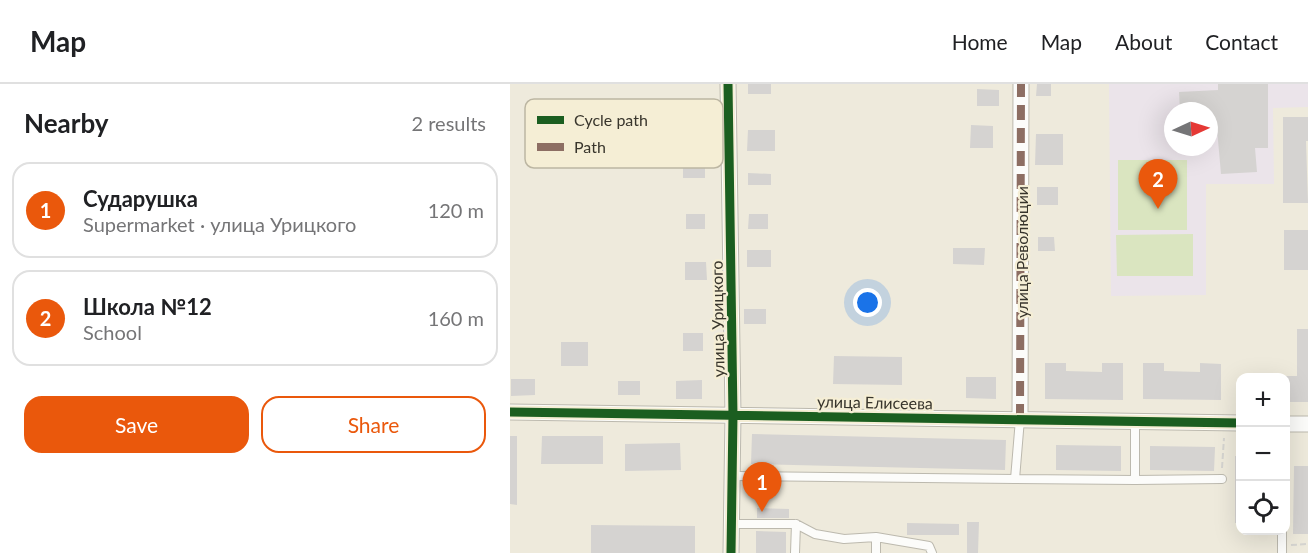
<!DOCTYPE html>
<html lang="en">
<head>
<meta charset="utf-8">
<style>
	body { margin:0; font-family:Lato,sans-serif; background:#f6f6f6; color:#202124 }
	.controls { position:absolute; right:18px; bottom:18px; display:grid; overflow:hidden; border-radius:12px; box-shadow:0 6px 24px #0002 }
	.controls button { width:54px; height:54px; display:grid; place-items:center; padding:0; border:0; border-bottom:2px solid #e0e0e0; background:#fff; color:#202124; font:30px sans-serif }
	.compass { position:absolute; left:654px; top:18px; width:54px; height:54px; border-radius:50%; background:#fff; box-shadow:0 6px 24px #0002; rotate:86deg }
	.you { position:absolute; left:358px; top:219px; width:21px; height:21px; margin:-15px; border:4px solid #fff; border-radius:50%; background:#1a73e8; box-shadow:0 0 0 9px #1a73e833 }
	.badge { display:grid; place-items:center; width:39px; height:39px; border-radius:50%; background:#ea580c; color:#fff; font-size:20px; font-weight:700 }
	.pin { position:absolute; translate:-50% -50px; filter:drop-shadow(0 2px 3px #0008) }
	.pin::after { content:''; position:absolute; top:32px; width:21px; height:18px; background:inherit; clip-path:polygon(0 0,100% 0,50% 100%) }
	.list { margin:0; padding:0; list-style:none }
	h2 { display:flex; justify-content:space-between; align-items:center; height:78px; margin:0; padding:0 24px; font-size:26px }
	h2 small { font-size:20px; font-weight:400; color:#757577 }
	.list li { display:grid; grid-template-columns:39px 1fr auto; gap:18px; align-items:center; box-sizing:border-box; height:96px; margin:0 12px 12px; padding:0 12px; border:2px solid #e0e0e0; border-radius:18px }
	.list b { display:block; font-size:22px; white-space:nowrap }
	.list p { margin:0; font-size:20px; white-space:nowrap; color:#757577 }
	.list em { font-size:20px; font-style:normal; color:#757577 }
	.actions { display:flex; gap:12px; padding:18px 24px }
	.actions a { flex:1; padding:14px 0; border:2px solid #ea580c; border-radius:18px; text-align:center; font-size:21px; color:#ea580c }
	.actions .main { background:#ea580c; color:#fff }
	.icon { flex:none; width:33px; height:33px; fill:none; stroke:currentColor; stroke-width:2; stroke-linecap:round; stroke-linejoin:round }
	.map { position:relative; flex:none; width:798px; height:469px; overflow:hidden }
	header { display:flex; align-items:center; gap:36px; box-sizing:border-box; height:84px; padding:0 30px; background:#fff; border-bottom:2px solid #e0e0e0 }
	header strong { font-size:28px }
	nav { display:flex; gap:33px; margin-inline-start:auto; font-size:21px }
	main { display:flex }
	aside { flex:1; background:#fff }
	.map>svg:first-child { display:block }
</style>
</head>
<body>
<header>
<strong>Map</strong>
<nav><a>Home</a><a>Map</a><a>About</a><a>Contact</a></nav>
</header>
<main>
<aside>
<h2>Nearby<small>2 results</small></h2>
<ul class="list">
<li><span class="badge">1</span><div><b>Сударушка</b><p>Supermarket · улица Урицкого</p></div><em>120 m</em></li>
<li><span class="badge">2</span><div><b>Школа №12</b><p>School</p></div><em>160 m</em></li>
</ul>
<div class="actions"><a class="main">Save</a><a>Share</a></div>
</aside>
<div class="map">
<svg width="798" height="469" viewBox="0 0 798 469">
	<rect width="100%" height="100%" fill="#eeeadc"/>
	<path fill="#ebe4ea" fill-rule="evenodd" d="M599,0H798V23L763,24L764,100H696V211L601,212ZM663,27H699V63H663Z"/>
	<path fill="#dae5c0" d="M608,76H677V146H608Z
		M683,150V192H607L606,151Z"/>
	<path fill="#d5d3d1" d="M238,0H261V10H238Z
		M527,0H541V12H526Z
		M708,0H758V64H745L747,88L711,90L707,45L699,46V27H670L669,8L708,6Z
		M467,5L489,6V22H467Z
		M773,33H798V57H796L798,119H773Z
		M461,41L483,42V64H460Z
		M238,46H265V67H237Z
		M526,50H553V81H525Z
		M173,74H195V94H173Z
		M238,89L261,90V101H238Z
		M527,103H548V121H527Z
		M176,130H195V145H176Z
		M239,130H258V145H238Z
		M774,146H798V186H774Z
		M528,153H544L545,167H528Z
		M443,164H475L474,181L443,180Z
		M237,166H261V183H237Z
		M175,178H196L197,196H175Z
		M234,225H256V240H234Z
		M787,245H798V318H776V292H787Z
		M173,249H193V267H173Z
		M51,258H78V282H51Z
		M324,272L392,273V301L323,300Z
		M535,279H556V287L592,288V279H613V316L535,315Z
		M633,279H654V287L690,288V279L711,280V316L633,315Z
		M456,293H486V315L456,314Z
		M1,295H25V311L1,312Z
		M192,296V315H166V297Z
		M108,297H130V311H108Z
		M242,350L496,356L495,386L241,380Z
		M0,352H7V421L0,420Z
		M32,352H93V380H31Z
		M170,359L171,386L115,387V360Z
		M546,361L611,362V387L546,386Z
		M640,362L705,363L704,387L640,386Z
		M725,372H730V439H725Z
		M784,382H798V450H783Z
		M247,424L279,425V434H247Z
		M457,438H469L468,469H457Z
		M397,439L449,440V451H397Z
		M81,441L185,442V469H81Z
		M246,447L276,448V469H246Z"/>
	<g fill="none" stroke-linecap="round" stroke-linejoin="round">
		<g stroke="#bcb9ae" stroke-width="10">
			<path id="service" d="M222,392L505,395L510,335
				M505,395L625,396V337
				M625,396L712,395
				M221,440H286L285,469
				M286,440L305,450L334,455L366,453L419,462L422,469
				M772,446V469
				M366,453V469"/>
		</g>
		<g stroke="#bcb9ae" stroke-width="17">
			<path id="minor" d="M218,0L223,331L221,469
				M0,328L730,339
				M510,335L511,0
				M776,340H798"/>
		</g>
		<path stroke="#d5d4d0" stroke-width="2" stroke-dasharray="6 3" stroke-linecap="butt" d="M712,384L714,354
			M781,461L798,460"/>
		<use href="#service" stroke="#fcfcfa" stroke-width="8"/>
		<use href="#minor" stroke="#fcfcfa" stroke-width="15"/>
		<path stroke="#8d6e63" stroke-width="8" stroke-dasharray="15 8" stroke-linecap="butt" d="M510,335L511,0"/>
		<g stroke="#f5eed5" stroke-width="13">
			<path id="cycleway" d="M218,0L223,331L221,469
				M0,328L730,339"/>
		</g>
		<use href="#cycleway" stroke="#1b5e20" stroke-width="9"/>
	</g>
	<g text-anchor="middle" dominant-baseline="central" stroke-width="4.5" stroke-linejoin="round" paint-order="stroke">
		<g font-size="16" fill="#38352c" stroke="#f5eed5">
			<text transform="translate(511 168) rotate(-90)">улица Революции</text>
			<text transform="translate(207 235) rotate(-91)">улица Урицкого</text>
			<text transform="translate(365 318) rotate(1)">улица Елисеева</text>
		</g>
	</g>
	<rect x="15" y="15" width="198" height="69" rx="9" fill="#f5eed5" stroke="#bcb6a2" stroke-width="1.5"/>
	<rect x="27" y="32" width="27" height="8" fill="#1b5e20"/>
	<rect x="27" y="59" width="27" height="8" fill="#8d6e63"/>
	<g font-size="16" fill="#38352c">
		<text x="64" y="42">Cycle path</text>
		<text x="64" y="69">Path</text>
	</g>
</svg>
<div class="controls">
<button>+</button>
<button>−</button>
<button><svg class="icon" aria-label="locate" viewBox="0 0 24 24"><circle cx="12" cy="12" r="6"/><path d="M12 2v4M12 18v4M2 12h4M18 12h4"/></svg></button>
</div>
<svg class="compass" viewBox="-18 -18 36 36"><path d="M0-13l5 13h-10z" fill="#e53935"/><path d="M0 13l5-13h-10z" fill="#757577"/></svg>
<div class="you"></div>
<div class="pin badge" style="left:252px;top:428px">1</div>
<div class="pin badge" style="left:648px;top:125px">2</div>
</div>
</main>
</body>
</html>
